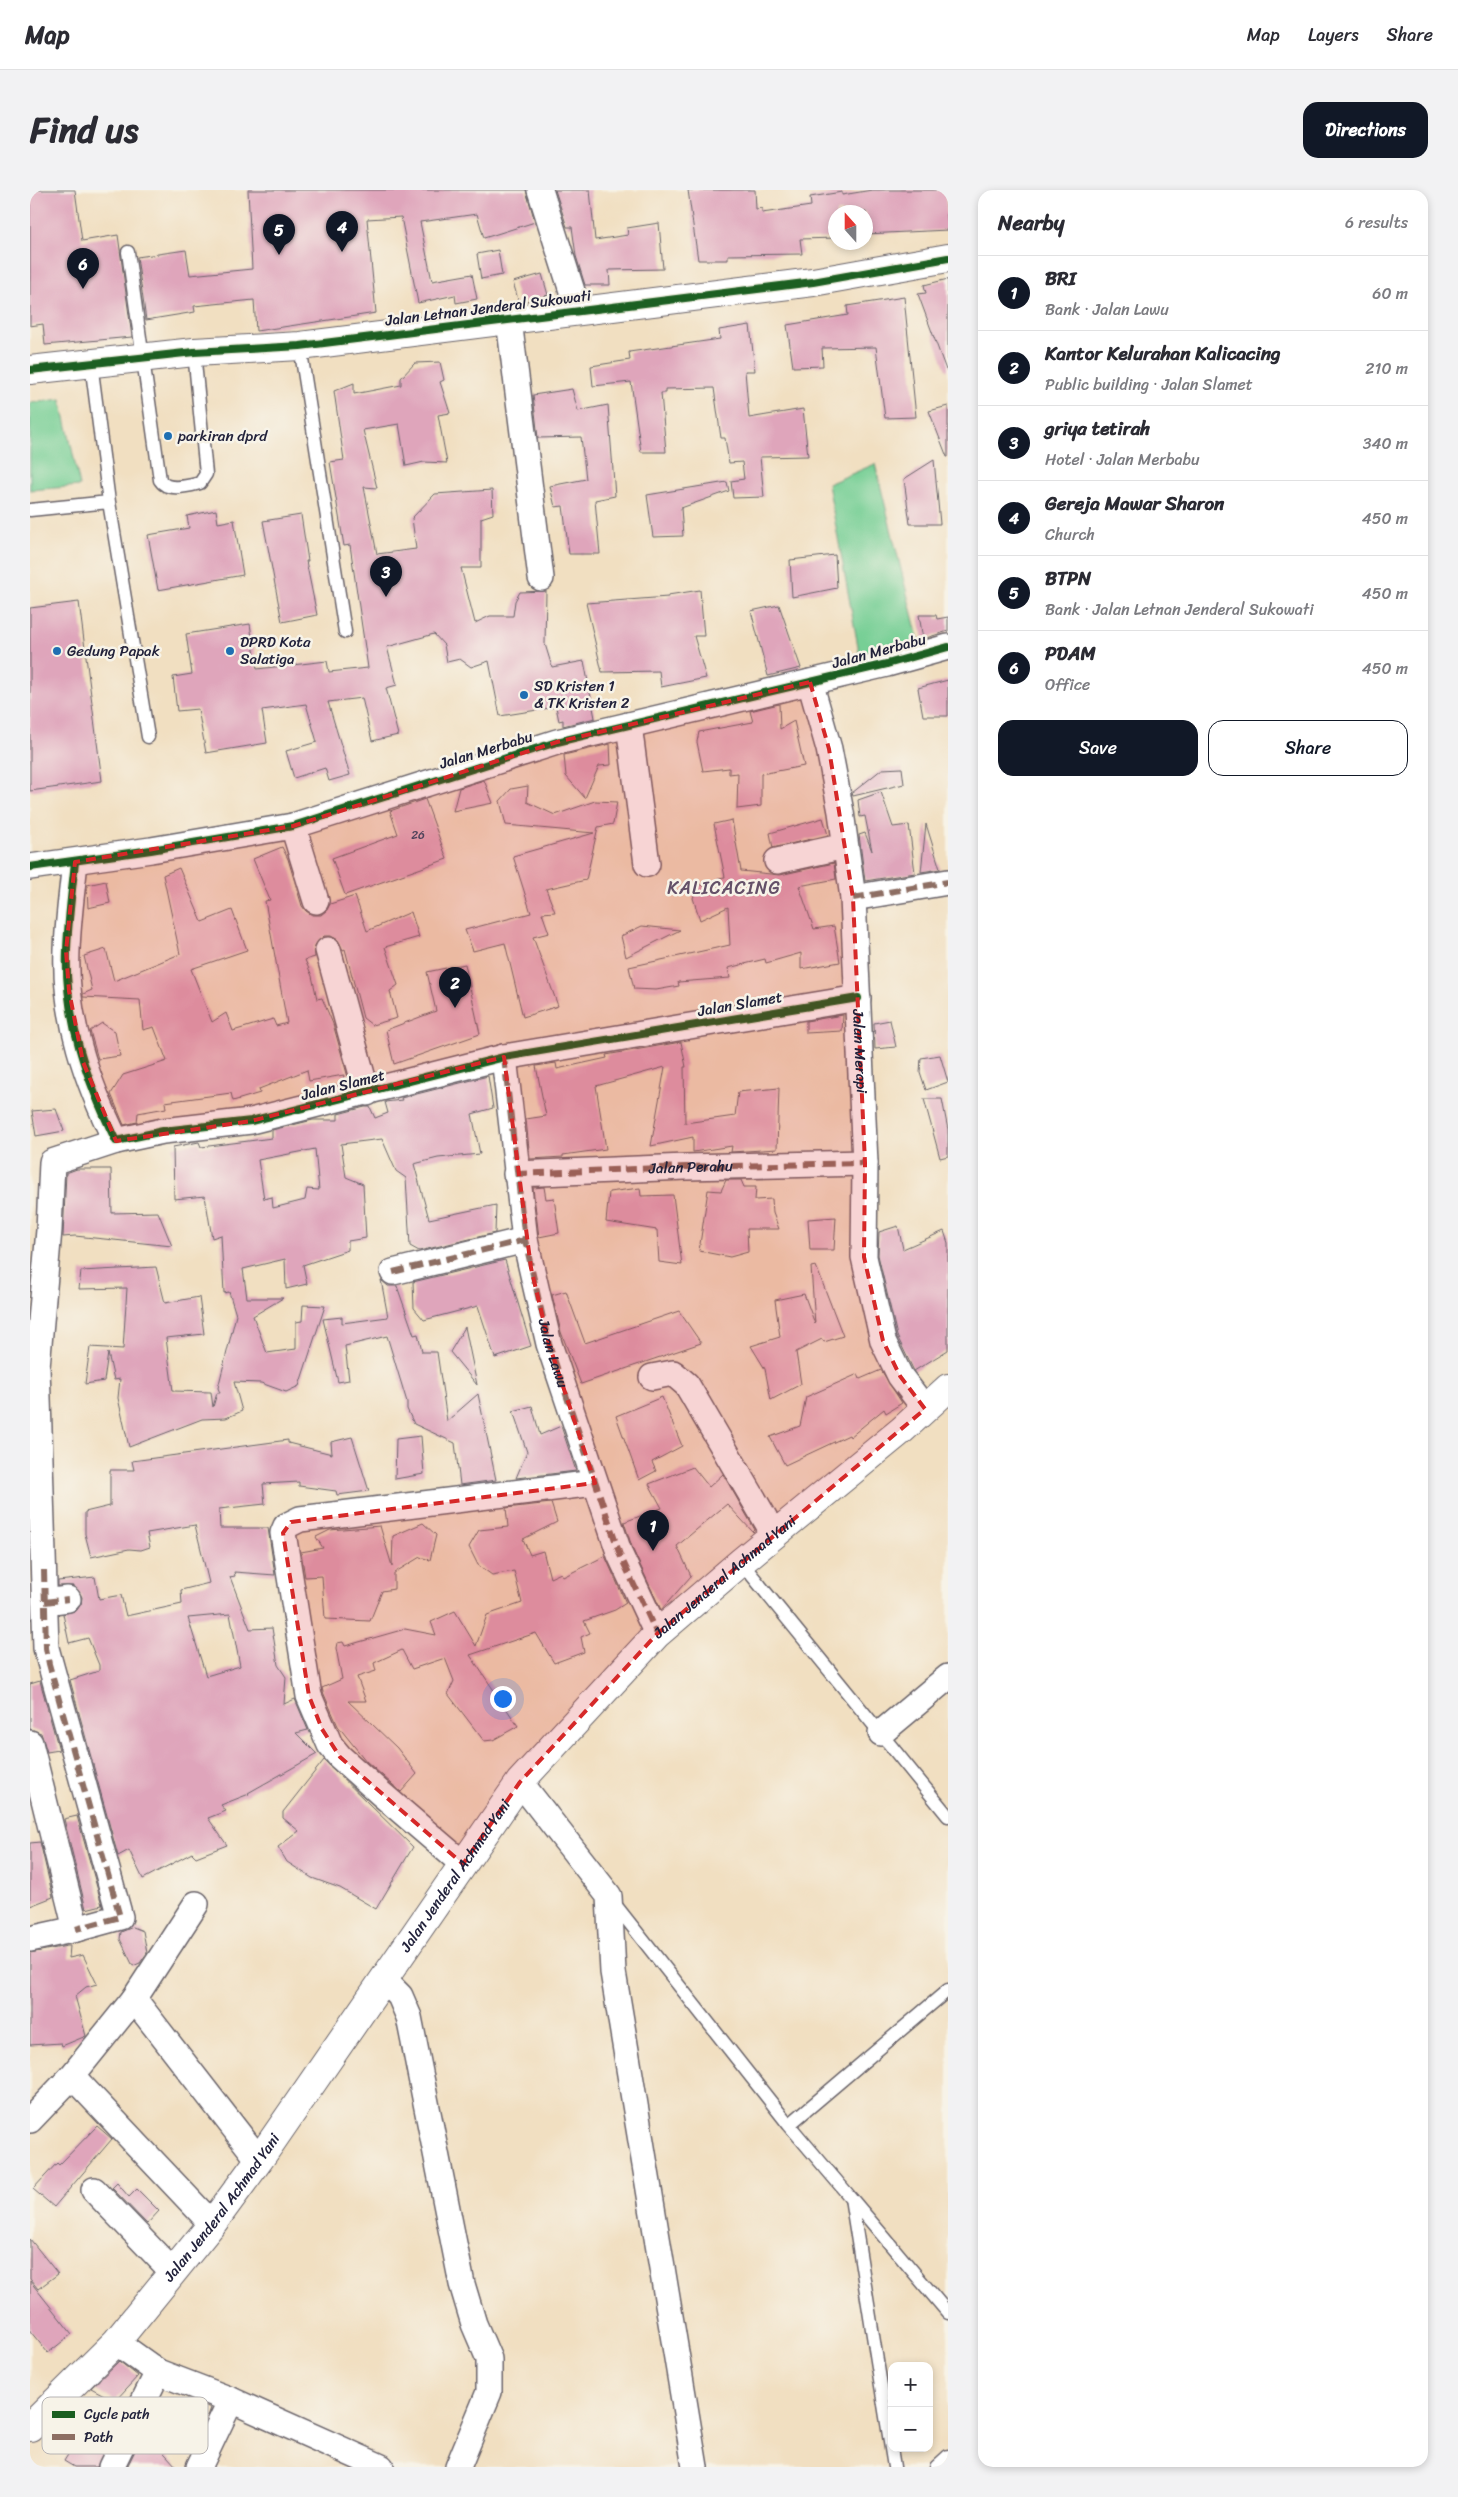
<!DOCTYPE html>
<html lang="en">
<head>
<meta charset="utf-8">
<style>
	body { margin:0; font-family:Sriracha,sans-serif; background:#f2f2f3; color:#2b2b33 }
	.controls { position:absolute; right:15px; bottom:15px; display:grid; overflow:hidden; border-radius:10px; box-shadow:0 2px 8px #0003 }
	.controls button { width:45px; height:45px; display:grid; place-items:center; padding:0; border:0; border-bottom:1px solid #e1e1e2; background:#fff; color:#2b2b33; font:25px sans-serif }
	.compass { position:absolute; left:798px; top:15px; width:45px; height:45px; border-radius:50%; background:#fff; box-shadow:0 2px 8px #0003; rotate:339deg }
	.you { position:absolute; left:472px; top:1508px; width:18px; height:18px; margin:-12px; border:4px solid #fff; border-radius:50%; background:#1a73e8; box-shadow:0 0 0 8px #1a73e833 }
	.badge { display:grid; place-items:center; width:32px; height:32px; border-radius:50%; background:#111827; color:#fff; font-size:16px; font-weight:700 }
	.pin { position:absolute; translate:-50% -41px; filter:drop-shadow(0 1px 2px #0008) }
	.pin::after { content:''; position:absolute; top:26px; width:18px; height:15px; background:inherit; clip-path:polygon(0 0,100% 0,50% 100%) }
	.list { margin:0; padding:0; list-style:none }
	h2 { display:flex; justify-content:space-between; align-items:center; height:65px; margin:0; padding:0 20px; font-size:21px }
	h2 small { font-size:16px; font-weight:400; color:#7c7c81 }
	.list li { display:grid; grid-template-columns:32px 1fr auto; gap:15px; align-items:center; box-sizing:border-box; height:75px; padding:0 20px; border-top:1px solid #e1e1e2 }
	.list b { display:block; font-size:19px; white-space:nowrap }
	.list p { margin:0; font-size:16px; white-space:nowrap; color:#7c7c81 }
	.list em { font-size:16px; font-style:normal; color:#7c7c81 }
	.actions { display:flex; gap:10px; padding:15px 20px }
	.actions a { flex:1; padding:11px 0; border:1px solid #111827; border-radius:15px; text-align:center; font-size:18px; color:#111827 }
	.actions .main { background:#111827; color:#fff }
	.map { position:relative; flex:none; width:918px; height:2277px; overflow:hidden; border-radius:15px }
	header { display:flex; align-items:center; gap:30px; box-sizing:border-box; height:70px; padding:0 25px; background:#fff; border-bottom:1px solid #e1e1e2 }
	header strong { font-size:24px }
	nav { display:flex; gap:28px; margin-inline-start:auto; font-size:18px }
	.intro { display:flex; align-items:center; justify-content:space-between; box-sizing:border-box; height:120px; padding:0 30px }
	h1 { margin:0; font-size:35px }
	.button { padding:12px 22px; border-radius:15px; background:#111827; color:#fff; font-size:18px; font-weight:700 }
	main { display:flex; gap:30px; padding:0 30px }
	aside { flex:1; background:#fff; border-radius:15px; box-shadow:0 2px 8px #0003 }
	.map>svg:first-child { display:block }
</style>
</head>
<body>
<header>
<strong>Map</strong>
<nav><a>Map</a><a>Layers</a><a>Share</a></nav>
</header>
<div class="intro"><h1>Find us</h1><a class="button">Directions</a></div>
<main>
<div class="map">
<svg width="918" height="2277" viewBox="0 0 918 2277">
	<rect width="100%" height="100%" fill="#f7f3e8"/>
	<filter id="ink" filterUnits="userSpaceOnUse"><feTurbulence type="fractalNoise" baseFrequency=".02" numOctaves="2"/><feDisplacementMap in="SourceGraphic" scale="10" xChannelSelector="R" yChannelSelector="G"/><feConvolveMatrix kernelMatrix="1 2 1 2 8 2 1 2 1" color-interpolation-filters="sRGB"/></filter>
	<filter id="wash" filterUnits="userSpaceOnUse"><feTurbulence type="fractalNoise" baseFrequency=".0096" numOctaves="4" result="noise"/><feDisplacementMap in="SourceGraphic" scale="20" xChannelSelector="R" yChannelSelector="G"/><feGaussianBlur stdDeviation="1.12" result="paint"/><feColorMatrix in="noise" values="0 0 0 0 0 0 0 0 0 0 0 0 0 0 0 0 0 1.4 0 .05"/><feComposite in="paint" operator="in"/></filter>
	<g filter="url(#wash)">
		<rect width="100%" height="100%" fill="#f1dfc1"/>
		<path fill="#77cf95" stroke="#4c7868" d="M31,209L50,296L0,300V213Z
			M845,274L889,452L830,467L798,294Z"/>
		<g id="blocks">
			<path fill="#dfa5bb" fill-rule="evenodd" d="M0,0H45L52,51L88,45L102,147L15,155L13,134L0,136Z
				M218,0H496L505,32L454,48L447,24L390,32L402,91L442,84L447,109L426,113L425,105L388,113L371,27L337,29L346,123L226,141L224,110L164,116L165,122L116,130L107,67L156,60L160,85L222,79Z
				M525,0H560L565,50L598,45L597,38L629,33L633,79L579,80L580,95H555L546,66L542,37H537Z
				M658,0H725L726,19L732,18V23L781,16L780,7L812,2V5L842,0H915L918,40L836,44V22H806V48L770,49L772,64L698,65V70H668Z
				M468,60L472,85L451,89L447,64Z
				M512,84L518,105L489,113L483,92Z
				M918,89V180H916L888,104L896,103L894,95Z
				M874,107L886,227L855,228L846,157L792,158L793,176L763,177L757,135L818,125L817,116Z
				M720,135L725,181H715L719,228L773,219L778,266L730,267L734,307L703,308L701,291L714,289L712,272L699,273L695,248H691L684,198L635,199V203H631L636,262H611L601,192L563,196L561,176L600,170L599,162L690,149L689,140Z
				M410,172L414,190L410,192L420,223L408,225L417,273L394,272L376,276L369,234L333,240L347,298L334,297L347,364L386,359L382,328L405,304L462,300L463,324L451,328V378H431L445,433L460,426H483L485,411L490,402L516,401L515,454L522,477L554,471L565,528L533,536V530L529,531L526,517L470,526L459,471L441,477L430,469L417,472L414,455L404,444L357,457L367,495L356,498L368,545L342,551L332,508L298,512L320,585L299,591L295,578L264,588L256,561L287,552L276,514L232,520L237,553L176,563L168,519L147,521L143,487L162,484L156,444L220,434L227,479L297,471L299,482L338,478L320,355L314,356L300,272L314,270L304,201L324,193V204L371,195V188L385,173Z
				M542,199L548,221L578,215L585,306L565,310L570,364H539L533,316L525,317L520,296L556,289L551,247L508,248L503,205Z
				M918,216V267H917L899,221Z
				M904,270L910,334H880L874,289Z
				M697,292L699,301L651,318L653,346L623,347L617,305Z
				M186,320L188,333L204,330L213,385L128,400L118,345L159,338L157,326Z
				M271,325L278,371H276L287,425L252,432L233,331Z
				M805,365L807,398L762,407L760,370Z
				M670,400L674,446H664L676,488L631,497L629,481L572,482L556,413L638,407V405Z
				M49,412L72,591L0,601V418Z
				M749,415L771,478L738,486L721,421Z
				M889,425H906L907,429L918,427V441L893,449Z
				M918,490V526H893L888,498Z
				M749,514L750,539L764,531L774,576L731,584V616L707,619L708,583L699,584V578L673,581L667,552L669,542L723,532L720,521Z
				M580,554L581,575L569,576L555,608L536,586L534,565Z
				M872,578L874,594L823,606L822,603L852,579Z
				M454,590L463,613L423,621L429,598Z
				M498,596L497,612L525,625L565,611L587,612L583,634L568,637L556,690L516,699L525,722L512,723L519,743L503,747L528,816L493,827L475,753L443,761L435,740L501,723L483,666L564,643L476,635L470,611L481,599Z
				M851,602L863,637L879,635L885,683L835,691L829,645L835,643L842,661L835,626L830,627L828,610Z
				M395,609L417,669L315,705L302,668L368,644L360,621Z
				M793,628L798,645L743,658L740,643Z
				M702,630L711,681L750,685L804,673L806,689L769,696L784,739L804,736L810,772L771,779V763L736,773L735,769L698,778L700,788L648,792L649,796L626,800L604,799L599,777L700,755L698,717L670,730L663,708L669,694L690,703L688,688L695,687L684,634Z
				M896,634L910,679L891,682Z
				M252,657L258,669L272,716L276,721L282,725H291L297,720L300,714L325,706L337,741L381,722L389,747L355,757L368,795L360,801L367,828L342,835L333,828L315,759L313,760L308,750L301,746H294L284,756L285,767L275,770L282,786L287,809L292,808L303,834L319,891L313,893L314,885L279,891L277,880L229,899L230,903L203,911L201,903L135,912L136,918L108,923L107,932L94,935L81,904L93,885L137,871L124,837L113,840L110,810L53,807V804L62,800L54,766L76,759L84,791L150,764L133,685L149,678L172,732L202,720L217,760L161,779L182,832L196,823L203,841L243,829L246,836L257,833L235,711L240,710L223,669Z
				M76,691L80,713L58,718L57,695Z
				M612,736L650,740L596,767L591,746Z
				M435,774L450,844L364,874L356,840L406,821L397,782Z
				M813,825L812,841L776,843V831Z
				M860,830L866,857L845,859L844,833Z
				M72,833L85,842L90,866L68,869L60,841Z
				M651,852L656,877H654L655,933L705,926L708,902L749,898L747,959L701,962L702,956L663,962V947L621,956L635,877L566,896L576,959L533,965V967L500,969L496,929L516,926L506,876L526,873L527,879L577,868L576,865Z
				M910,865L918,892L896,900L890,882L891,868Z
				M458,886L463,918L442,924L450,964L408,968L384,974L399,1029L466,1015L465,1043L389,1061L380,1056L376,988L366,981L352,949L311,954L316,987L333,994L336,1048L318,1051V1060L273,1075L277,1094L256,1099L255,1069L213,1079L217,1108H253L223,1126L237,1163L266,1159V1132L272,1131L273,1115L295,1116L269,1196L256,1202L231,1193L204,1192L212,1221L196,1228L172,1229L99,1257L88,1208L90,1189L84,1190L78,1163L74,1191L55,1194L60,1157L93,1159L97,1098L49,1099L51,1081L126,1077L135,1113L169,1107L174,1144L136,1148L143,1201L181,1202L183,1217L187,1203H190L188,1198L206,1125L199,1102L194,1103L191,1045L182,1048L175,1006L144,1009L143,957L169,952L171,957L242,948V940L283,930H308V924L335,917H340L345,928L358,923L355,912L372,910L371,908ZM285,959L289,1000L277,999L275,1010L243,1018L242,1007L234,1009L228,970Z
				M894,909H912L918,940V966L910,968Z
				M26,919L34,941L6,946L2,921Z
				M47,979H81L82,1023L128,1022L142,1056L45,1046L33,1047L36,983Z
				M696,990H711L714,997H726L725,1010L742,1009L743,1023L749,1039H717L718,1062L700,1067L669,1061L678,1000L691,1001Z
				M514,997L516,1009L524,1008L529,1043L509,1047L503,998Z
				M610,998L611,1006L643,1005L652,1075L629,1072L627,1040L576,1032L579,1002Z
				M806,1027L804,1060H780L778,1029Z
				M868,1036L873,1059L914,1041L918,1053V1160L884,1181L867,1146L848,1065L849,1042Z
				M475,1070L501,1156L465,1168L448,1116L394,1130L384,1118L383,1092Z
				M786,1076L813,1146L794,1152L792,1149L766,1162L771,1194L741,1210L735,1179L721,1156L750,1147L745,1110L774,1104L785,1134L781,1077Z
				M351,1090L358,1096H367L384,1145L388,1144L392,1162H407L417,1231L448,1204L466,1290L430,1295L425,1253L384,1234L377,1219V1212L357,1146L315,1156L319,1190L308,1192L293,1129L312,1127V1133L358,1127Z
				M536,1101L555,1153L649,1121L671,1153L551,1194L531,1142L522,1105Z
				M435,1137L447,1195L420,1162Z
				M851,1180L872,1213L856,1223L854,1219L820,1247L819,1245L755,1275L740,1247L770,1236L776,1207L828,1184L830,1189Z
				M632,1207L652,1256L622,1272L626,1281L609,1290L586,1226Z
				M502,1216L510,1245L531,1236L546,1281L486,1288L497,1262L483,1221Z
				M391,1246L394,1284L365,1289L366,1249Z
				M322,1247L339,1301L307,1305L306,1301L269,1296V1292L233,1294L235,1314L189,1319L190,1338H238L245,1385L204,1382L205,1386L200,1387L220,1439L242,1438L248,1475L256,1487L254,1514L265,1509L278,1540L266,1543L287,1564L218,1603L219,1604L191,1615L196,1621L178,1628L197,1655L166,1667L162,1663L113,1689L99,1660L88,1666L40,1490L69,1481V1475L58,1448L39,1453L33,1424L47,1420L51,1414L52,1407L44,1396H28V1391L65,1387L69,1409L91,1405L96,1426L152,1414L151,1400L179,1393L165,1335L117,1343L120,1357L111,1360L99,1359L61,1367L55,1344V1322L80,1316V1280H104L102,1271L258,1250V1253L302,1264L301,1252ZM200,1424L210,1476L176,1486L158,1428Z
				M663,1277L679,1297L693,1284L725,1340L723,1342L697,1314L647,1356L661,1386L631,1420L603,1360L594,1332L632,1318L619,1294Z
				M521,1313L527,1332L493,1349L500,1365L513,1361L520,1388L531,1383L533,1387L575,1366L596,1413L585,1420L554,1431L560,1443L551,1447L554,1462L524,1473L506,1443L440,1465L488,1536L463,1550L454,1551L418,1504L424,1491L415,1468L382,1479L372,1460L344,1473L346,1481L327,1487L336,1511H318L367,1558L387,1584L371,1602L336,1571L308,1536L293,1502L292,1498L312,1489L306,1458L307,1453L313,1452L315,1456L375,1439L406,1445L401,1432L425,1421L446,1456L457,1425L492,1413L484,1381L462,1385L448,1375L439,1357L449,1340L478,1337L476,1318Z
				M393,1333L406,1345L400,1370L390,1367L364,1383V1399L352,1401L340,1431L295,1429L292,1386L275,1387L271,1362L293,1358L286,1347L300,1340L350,1336L362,1376L363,1346Z
				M10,1491L29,1560L17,1562L11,1543L0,1539V1494Z
				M294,1570L383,1657L346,1719L310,1698L282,1688L257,1672L248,1657L269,1641L253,1628V1622Z
				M47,1626L72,1715L56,1719L34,1629Z
				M10,1652L23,1707L0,1716V1653Z
				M103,1737L113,1741L117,1763L110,1773L103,1776L90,1749L91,1742Z
				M37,1756H40L39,1768L53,1765L67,1794L56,1797L45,1806L56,1846L32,1856L31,1853L0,1855V1763Z
				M67,1936L82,1949L24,2017L3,1999L27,1973L29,1975Z
				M87,1993L99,2007L107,1999L129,2021L117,2034L82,1998Z
				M0,2049L28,2084L8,2099L0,2089Z
				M0,2091L42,2144L18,2163L0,2141Z
				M89,2171L108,2186L85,2211L61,2198Z
				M157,2209L181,2218L178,2226L154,2218Z
				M130,2210L143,2216L124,2252L147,2277H97Z
				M56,2232H63L81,2246L67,2277H44L34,2271L49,2247L46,2245Z"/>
		</g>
	</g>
	<g filter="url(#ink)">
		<use href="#blocks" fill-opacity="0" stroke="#6a646a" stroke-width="1"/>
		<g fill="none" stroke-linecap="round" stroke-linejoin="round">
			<g stroke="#6a646a" stroke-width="15">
				<path id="service" d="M98,62L130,290C137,302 158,296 170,293L176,284L164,162
					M270,156L315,442
					M61,173L79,312L118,547
					M0,320L79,312
					M711,1372L918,1626
					M583,1712L759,1935L821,2008L864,2277
					M759,1935L918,1800
					M822,2009L918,2123
					M906,2277L918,2266"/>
			</g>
			<g stroke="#6a646a" stroke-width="28">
				<g id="minor">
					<path d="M510,0L548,120"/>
					<path d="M479,130L511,388"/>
					<path id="s1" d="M780,492L799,559L811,622L823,708L835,973L834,1067L853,1151L870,1186L895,1219"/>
					<path d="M599,535L617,674"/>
					<path d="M263,636L286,711"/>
					<path d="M747,671L815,656"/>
					<path d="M45,672C42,701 38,730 37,760C34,827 57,892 86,951L133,941L221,931L474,867L828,808"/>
					<path d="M0,677L121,660L263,636L527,552L857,474L918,457"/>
					<path d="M823,708L918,692"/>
					<path d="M298,760L337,903"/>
					<path d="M474,867L495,1050L519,1154L590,1365L627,1444"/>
					<path id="s2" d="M486,984L656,977L835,973"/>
					<path d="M363,1082L495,1050"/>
					<path d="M622,1187L643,1183L657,1195L744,1344"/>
					<path d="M15,1412L38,1409"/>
					<path d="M851,1543L918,1487"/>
					<path d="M0,1553L46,1739L0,1749"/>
					<path d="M490,1592L579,1706L583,1782L665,2277"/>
					<path d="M433,1674L349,1602L310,1567L300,1555L279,1506L253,1343L256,1336L270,1329L565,1293"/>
					<path d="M166,1714L104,1809L229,1970"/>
					<path d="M46,1739L90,1727L16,1458L7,1177L19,1040L22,972L86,951"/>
					<path d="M354,1790L370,1806L379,1827L432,2094L444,2134L459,2169V2202L428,2277"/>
					<path d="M42,1886L182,2034"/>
					<path d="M0,1930L42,1886L104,1809"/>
					<path d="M64,2000L142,2081"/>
					<path d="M86,2152L128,2182L201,2210L351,2277"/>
					<path d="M81,2277L128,2182"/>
					<path d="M169,2277L201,2210"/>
				</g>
			</g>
			<g stroke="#6a646a" stroke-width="30">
				<path id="tertiary" d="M0,180L164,162L270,156L783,92L918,68"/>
			</g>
			<g stroke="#6a646a" stroke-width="30">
				<g id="secondary">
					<path id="s3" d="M0,2237L86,2152L182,2034L229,1970L490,1592L627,1444L711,1372L872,1240L918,1198"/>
				</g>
			</g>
			<use href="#service" stroke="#fff" stroke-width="12"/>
			<use href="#minor" stroke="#fff" stroke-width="25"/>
			<use href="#tertiary" stroke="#fff" stroke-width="28"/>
			<use href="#secondary" stroke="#fff" stroke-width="28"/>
			<g stroke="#8d6e63" stroke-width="6" stroke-dasharray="12 6" stroke-linecap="butt">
				<path d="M823,708L918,692"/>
				<path id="s4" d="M474,867L495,1050L519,1154L590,1365L627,1444"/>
				<path d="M486,984L656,977L835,973"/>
				<path d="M363,1082L495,1050"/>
				<path d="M14,1380L16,1458L19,1474L90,1727L46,1739"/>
				<path d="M15,1412L38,1409"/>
			</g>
			<g stroke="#f7f3e8" stroke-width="11">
				<path id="cycleway" d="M0,180L164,162L270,156L783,92L918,68
					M45,672C42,701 38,730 37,760C34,827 57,892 86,951L133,941L221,931L474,867L828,808
					M0,677L121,660L263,636L527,552L857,474L918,457"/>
			</g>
			<use href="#cycleway" stroke="#1b5e20" stroke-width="8"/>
		</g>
	</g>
	<path fill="#d62828" fill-opacity="0.2" stroke="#d62828" stroke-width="4" stroke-dasharray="10 6" stroke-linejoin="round" d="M780,492L799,559L823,708L835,973L834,1067L853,1151L870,1186L895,1219L627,1444L490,1592L433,1674L310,1567L292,1539L279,1506L253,1343L261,1332L565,1293L519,1154L501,1078L474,867L221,931L86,951L53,872L39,801L36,761L45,672L263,636L527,552Z"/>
	<g fill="#1f6fb2" stroke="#f7f3e8" stroke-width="2">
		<circle cx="138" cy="246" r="5"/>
		<circle cx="27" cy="461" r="5"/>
		<circle cx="200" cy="461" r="5"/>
		<circle cx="494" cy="505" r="5"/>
	</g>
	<g text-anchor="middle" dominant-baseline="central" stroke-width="5" stroke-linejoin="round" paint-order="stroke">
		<g font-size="12" fill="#51435b">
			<text x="388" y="645">26</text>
		</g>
		<g font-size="15" fill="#22223b" stroke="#f7f3e8">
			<text transform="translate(458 118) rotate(-7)">Jalan Letnan Jenderal Sukowati</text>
			<text transform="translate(849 461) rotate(-15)">Jalan Merbabu</text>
			<text transform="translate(456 560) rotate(-17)">Jalan Merbabu</text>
			<text transform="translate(710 814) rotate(-10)">Jalan Slamet</text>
			<text stroke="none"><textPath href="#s1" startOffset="374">Jalan Merapi</textPath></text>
			<text transform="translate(313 895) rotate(-14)">Jalan Slamet</text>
			<text stroke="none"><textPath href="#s2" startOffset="175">Jalan Perahu</textPath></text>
			<text stroke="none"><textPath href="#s4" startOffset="301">Jalan Lawu</textPath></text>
			<text stroke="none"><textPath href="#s3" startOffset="1102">Jalan Jenderal Achmad Yani</textPath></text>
			<text stroke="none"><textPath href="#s3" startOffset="698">Jalan Jenderal Achmad Yani</textPath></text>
			<text stroke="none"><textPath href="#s3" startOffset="292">Jalan Jenderal Achmad Yani</textPath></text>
		</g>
		<g font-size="15" fill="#22223b" stroke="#f7f3e8" text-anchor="start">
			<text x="148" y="246">parkiran dprd</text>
			<text x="210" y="452">DPRD Kota<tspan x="210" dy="17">Salatiga</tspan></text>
			<text x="37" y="461">Gedung Papak</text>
			<text x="504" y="496">SD Kristen 1<tspan x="504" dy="17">&amp; TK Kristen 2</tspan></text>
		</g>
		<g font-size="18" letter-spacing="1" fill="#645068" stroke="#f7f3e8">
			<text x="694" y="698">KALICACING</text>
		</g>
	</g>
	<rect x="12" y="2207" width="166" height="57" rx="8" fill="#f7f3e8" stroke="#b7b4b4" stroke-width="1"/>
	<rect x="22" y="2221" width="23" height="7" fill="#1b5e20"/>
	<rect x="22" y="2244" width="23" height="6" fill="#8d6e63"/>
	<g font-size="14" fill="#22223b">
		<text x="54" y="2229">Cycle path</text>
		<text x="54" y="2252">Path</text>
	</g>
</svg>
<div class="controls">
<button>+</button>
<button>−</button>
</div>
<svg class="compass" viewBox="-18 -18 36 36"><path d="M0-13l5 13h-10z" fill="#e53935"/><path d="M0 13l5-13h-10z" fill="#7c7c81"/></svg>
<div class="you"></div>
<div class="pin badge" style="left:623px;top:1361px">1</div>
<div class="pin badge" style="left:425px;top:818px">2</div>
<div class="pin badge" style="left:356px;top:407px">3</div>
<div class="pin badge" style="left:312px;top:62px">4</div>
<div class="pin badge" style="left:249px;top:65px">5</div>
<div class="pin badge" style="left:53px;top:99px">6</div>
</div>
<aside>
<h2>Nearby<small>6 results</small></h2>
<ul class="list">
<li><span class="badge">1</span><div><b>BRI</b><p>Bank · Jalan Lawu</p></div><em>60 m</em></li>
<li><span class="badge">2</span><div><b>Kantor Kelurahan Kalicacing</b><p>Public building · Jalan Slamet</p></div><em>210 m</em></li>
<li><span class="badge">3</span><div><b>griya tetirah</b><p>Hotel · Jalan Merbabu</p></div><em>340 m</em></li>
<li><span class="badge">4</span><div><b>Gereja Mawar Sharon</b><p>Church</p></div><em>450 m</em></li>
<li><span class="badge">5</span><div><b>BTPN</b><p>Bank · Jalan Letnan Jenderal Sukowati</p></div><em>450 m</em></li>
<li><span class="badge">6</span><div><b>PDAM</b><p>Office</p></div><em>450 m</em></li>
</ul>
<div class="actions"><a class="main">Save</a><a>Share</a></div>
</aside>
</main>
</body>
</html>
